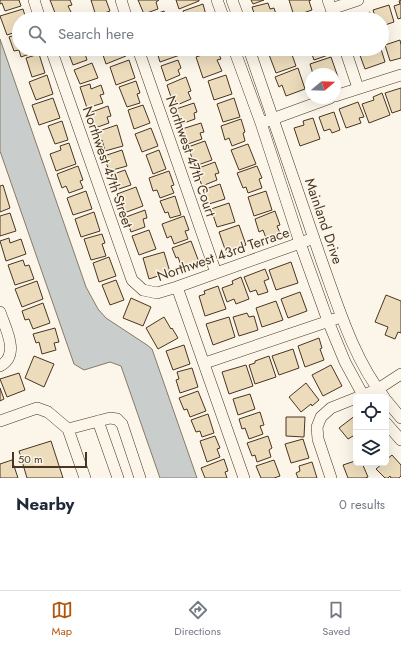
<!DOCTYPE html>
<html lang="en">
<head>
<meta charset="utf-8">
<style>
	body { margin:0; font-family:Jost,sans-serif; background:#f2f2f3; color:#1f2937 }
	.controls { position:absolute; right:12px; bottom:12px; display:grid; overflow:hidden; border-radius:6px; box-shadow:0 4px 16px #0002 }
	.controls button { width:36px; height:36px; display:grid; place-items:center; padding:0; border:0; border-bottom:1px solid #e0e1e3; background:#fff; color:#1f2937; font:20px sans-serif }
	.compass { position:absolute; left:305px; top:68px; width:36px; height:36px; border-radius:50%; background:#fff; box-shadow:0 4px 16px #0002; rotate:71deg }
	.scale { position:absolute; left:12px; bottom:10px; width:75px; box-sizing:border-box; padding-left:4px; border:2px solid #4a3520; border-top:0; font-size:11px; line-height:14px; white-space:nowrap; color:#4a3520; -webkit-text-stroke:3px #fbf6e9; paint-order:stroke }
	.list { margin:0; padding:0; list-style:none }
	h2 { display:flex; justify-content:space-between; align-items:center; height:52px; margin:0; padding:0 16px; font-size:17px }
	h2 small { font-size:13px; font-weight:400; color:#747a83 }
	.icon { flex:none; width:22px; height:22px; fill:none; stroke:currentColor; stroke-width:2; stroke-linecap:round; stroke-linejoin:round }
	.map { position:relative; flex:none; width:401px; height:478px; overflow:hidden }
	.search { position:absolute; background:#fff; box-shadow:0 4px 16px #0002; left:12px; right:12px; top:12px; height:44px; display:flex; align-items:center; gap:10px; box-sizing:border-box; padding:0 14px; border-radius:22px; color:#747a83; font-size:15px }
	.sheet { height:112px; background:#fff }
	nav { display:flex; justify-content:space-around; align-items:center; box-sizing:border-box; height:56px; border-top:1px solid #e0e1e3; background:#fff; font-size:11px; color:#747a83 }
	nav a { display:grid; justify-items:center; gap:2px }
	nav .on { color:#b45309 }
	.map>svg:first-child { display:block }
</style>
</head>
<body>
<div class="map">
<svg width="401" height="478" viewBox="0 0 401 478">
	<rect width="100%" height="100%" fill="#fbf6e9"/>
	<path fill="#c9cecd" stroke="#887966" d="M0,39L86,287L98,309L106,318L147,345L152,349L197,478H160L121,366L110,362L84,370L74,364L0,151Z"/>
	<path fill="#ecdcbc" stroke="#4a3520" d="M0,0H19L21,6L5,11L2,3L0,4Z
		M50,0H70L72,5L68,6L71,12L57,18Z
		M91,0H106L110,11L96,16Z
		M138,0H159L156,2L158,9L144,14Z
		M176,0H199V1L179,9Z
		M251,0H264L253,4Z
		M289,0H311L309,1L312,10L294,16Z
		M401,0V18L398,19L394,6L400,4L399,1Z
		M268,3L270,9L274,8L277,17L272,19H256L252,7Z
		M203,4L207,19H186L183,11Z
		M389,5L394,22L382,26V19H376L373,10Z
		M23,9L26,19H19V31L7,35L0,16Z
		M164,11L167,19H145V18Z
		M370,12L372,19H350Z
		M317,13L319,19H297Z
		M112,14L113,19H98Z
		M76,15L77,19H64Z
		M19,34V49H34L35,52L21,57L19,50L14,51L9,37Z
		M400,40L401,45V58L390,61L385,45Z
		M67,49H88L89,53L85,54L87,60L73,65Z
		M101,49H123L126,56L106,64Z
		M156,49H178L180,55L160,62Z
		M198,49H211L199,53Z
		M278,49H290L296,66L276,73L268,52Z
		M310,49H329L331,54L314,60Z
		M362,49H381L385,62L365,69L358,50Z
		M217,50L221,59L217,60L222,71L203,78L196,57Z
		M39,54L45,73L32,77L26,58Z
		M331,57L339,80L335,82V74H313L310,64Z
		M129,60L135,78L116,85L110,67Z
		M178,60L181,68L178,70L180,75L166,81L161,66Z
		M92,63L98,78L80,84L74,70Z
		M298,68L305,89L286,96L282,85L279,87L275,77Z
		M47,75L53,94L36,100L29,82Z
		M226,75L232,94L214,100L208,81Z
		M186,77L191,91L188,92L191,99L177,105L173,96L171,97L167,85Z
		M136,81L140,93L137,94L140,103L127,107L119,87Z
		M90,84L91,89L101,85L104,94L100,95L103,103L87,108L80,87Z
		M401,88V110L392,113L385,93Z
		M382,93L390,115L369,123L362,104L374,100L373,97Z
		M53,98L60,118L39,125L32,105Z
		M234,98L240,117L223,122L217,104Z
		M358,102L364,117L359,118L361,123L346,128L339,109Z
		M194,103L197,112L194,113L195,119L181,124L176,109Z
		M143,105L150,123L134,129L128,110Z
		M108,106L111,116L107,117L109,123L95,128L89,113Z
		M334,112L340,130L332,133L330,129L324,131L319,117Z
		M313,118L320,139L300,146L294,128L304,125L303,121Z
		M241,119L245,132L243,133L245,141L232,146L229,138L225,140L221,126Z
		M62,121L68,140L55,144L48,126Z
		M201,123L204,132L200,133L202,139L188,144L182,129Z
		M117,125L123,146L105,151L102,140L99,141L96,132Z
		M151,128L158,146L142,152L135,134Z
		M205,141L212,160L195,166L188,147Z
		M69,143L76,164L56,171L50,154L61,150L60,146Z
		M248,144L256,164L239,170L231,150Z
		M122,150L127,166L109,171L104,156Z
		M159,150L166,169L153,174L146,155Z
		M215,162L219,173L215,174L217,180L202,186L196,169Z
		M78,166L83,180L80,181L83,188L69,193L66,186L62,188L57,174Z
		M257,166L262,178L259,179L262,188L248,193L246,187L243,188L237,173Z
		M125,170L131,185L116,190L111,175Z
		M169,171L174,185L171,186L174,193L160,198L157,190L153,191L149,178Z
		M220,184L225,199L209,204L203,190Z
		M3,185L10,208L0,212V186Z
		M136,187L143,206L124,213L117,194Z
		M86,191L92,209L73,215L67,198Z
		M266,191L272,210L254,216L248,197Z
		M175,196L181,215L170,218L168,212L165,213L160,201Z
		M229,203L235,222L217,227L211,209Z
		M145,210L147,218L143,219L145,227L131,232L126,217Z
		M275,211L280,225L277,226L280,233L266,238L263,230L259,232L255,219Z
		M94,212L100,231L81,237L75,219Z
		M10,213L16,231L0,236V216Z
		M184,216L189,230L185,231L188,239L174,244L171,236L167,238L162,224Z
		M239,225L246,245L226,252L219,232Z
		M149,230L156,249L139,255L132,236Z
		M102,234L105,243L102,244L106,256L91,260L84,239Z
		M9,238L10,243L21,239L26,254L6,261L0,241Z
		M191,241L199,262L182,268L178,257L176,258L172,248Z
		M164,252L170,272L149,279L143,258Z
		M109,257L116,276L99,282L93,263Z
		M23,260L25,266L29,265L34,279L15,285L8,265Z
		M291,262L298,283L276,290L269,270Z
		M265,269L269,279L264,281L268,292L258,295L256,290L250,292L244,277Z
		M241,277L249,299L236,304L234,299L227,302L222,288L233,284L232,281Z
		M116,280L124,300L110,305L102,285Z
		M37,281L43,299L22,307L15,289Z
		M218,286L226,309L205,316L199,296L205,294L204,291Z
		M300,292L307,311L288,318L281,299Z
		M386,295L401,301V333L398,332L395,339L385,335L388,327L375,322Z
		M131,298L151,307L143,326L123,318Z
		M276,301L283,320L262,327L256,308Z
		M43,303L50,323L33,329L29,319L25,320L22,311Z
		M247,313L249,317L254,316L258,330L239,336L233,317Z
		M164,317L171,329L172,328L178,338L158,349L146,328Z
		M229,317L235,337L213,345L206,324Z
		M55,328L59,342L54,343L56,350L42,354L39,342L36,343L33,334Z
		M319,338L322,348L320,349L324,360L305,367L298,346Z
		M184,345L190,364L173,370L166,351Z
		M293,349L299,368L279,375L272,356Z
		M34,356L54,364L44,387L25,378Z
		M269,356L276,377L255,384L249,365L255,363V361Z
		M246,365L253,386L229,394L222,372Z
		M331,365L342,386L323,396L312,375Z
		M192,368L198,387L180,393L176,380L179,379L177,372Z
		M19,373L25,390L7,397L0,379Z
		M306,383L319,400L312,406L311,404L301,412L289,397Z
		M0,388L4,399L0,401Z
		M198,391L206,411L190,417L187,409L184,410L179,398Z
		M250,394L255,409L238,415L233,399Z
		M260,412L264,425L260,426L263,434L249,439L245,428L242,429L239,419Z
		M208,414L214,433L202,437L200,431L196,432L191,420Z
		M356,415V440L353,436L348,439L339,428Z
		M286,417H305L304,437L286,436Z
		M215,436L220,448L217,449L220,457L207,462L200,441Z
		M268,436L272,448L269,450L271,457L257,462L255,455L252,456L247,443Z
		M303,439L309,458L291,463L285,444Z
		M51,441L63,478H27L19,451Z
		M392,455L401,465V476L399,478H391L390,476L388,478H385L376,469L383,463H386V460Z
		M224,459L228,471L225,472L227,478H205L201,468Z
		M12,460L18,478H0V464Z
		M274,460L280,476L274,478H261L256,466Z
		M355,461L356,464L362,463L368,477L365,478H348L343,465Z
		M312,462L317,478H298L296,473L300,471L299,466Z"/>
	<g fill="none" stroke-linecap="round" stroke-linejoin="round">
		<g stroke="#4a3520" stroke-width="12">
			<path id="minor" d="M34,0L40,19
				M121,0L127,19
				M217,0L224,19
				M232,0L239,19
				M328,0L335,19
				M331,9L358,0
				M51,49L132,280L143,290L157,293L177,287L314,238
				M138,49L216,273
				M234,49L261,123L300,243L328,321L345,362L364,397
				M249,49C274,120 297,191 322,262C338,306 354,360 384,397
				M345,49L358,88
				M335,96L401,75
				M267,121L330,98
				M177,287L244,478
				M0,312C5,328 21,355 0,366
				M205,363L335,319
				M359,397L378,389L401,374
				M386,400L401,418
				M0,421L37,408L48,412L68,429L85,478
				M98,421L118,478
				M386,423L401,440
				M68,429L110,418L117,419L122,424L140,478
				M331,478L318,439L317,427L321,417L331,408L356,398"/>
		</g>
		<use href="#minor" stroke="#fbf6e9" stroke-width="11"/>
	</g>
	<g text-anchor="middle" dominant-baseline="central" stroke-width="3" stroke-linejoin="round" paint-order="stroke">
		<g font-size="14" fill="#4a3520" stroke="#fbf6e9">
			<text transform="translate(191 156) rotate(71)">Northwest 47th Court</text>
			<text transform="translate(108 167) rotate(71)">Northwest 47th Street</text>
			<text transform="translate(324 221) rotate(71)">Mainland Drive</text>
			<text transform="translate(223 254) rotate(-19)">Northwest 43rd Terrace</text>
		</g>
	</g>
</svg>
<div class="controls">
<button><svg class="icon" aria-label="locate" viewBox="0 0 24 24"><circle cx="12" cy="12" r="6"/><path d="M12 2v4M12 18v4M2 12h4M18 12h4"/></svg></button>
<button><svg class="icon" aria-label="layers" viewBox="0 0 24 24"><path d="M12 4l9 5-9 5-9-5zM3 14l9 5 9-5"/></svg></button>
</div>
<svg class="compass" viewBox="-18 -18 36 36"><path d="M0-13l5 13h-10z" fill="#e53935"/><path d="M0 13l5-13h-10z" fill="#747a83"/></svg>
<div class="scale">50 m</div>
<div class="search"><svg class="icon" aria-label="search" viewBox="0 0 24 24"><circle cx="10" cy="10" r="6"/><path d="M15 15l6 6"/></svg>Search here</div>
</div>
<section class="sheet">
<h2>Nearby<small>0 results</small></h2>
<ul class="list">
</ul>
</section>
<nav>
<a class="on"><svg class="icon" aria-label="map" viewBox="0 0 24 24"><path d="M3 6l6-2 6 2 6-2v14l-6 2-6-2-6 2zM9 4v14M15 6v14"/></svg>Map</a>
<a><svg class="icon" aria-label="directions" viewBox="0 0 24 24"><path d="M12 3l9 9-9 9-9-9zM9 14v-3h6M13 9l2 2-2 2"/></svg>Directions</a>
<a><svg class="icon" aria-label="saved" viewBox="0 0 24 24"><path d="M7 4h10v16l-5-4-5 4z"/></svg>Saved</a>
</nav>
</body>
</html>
